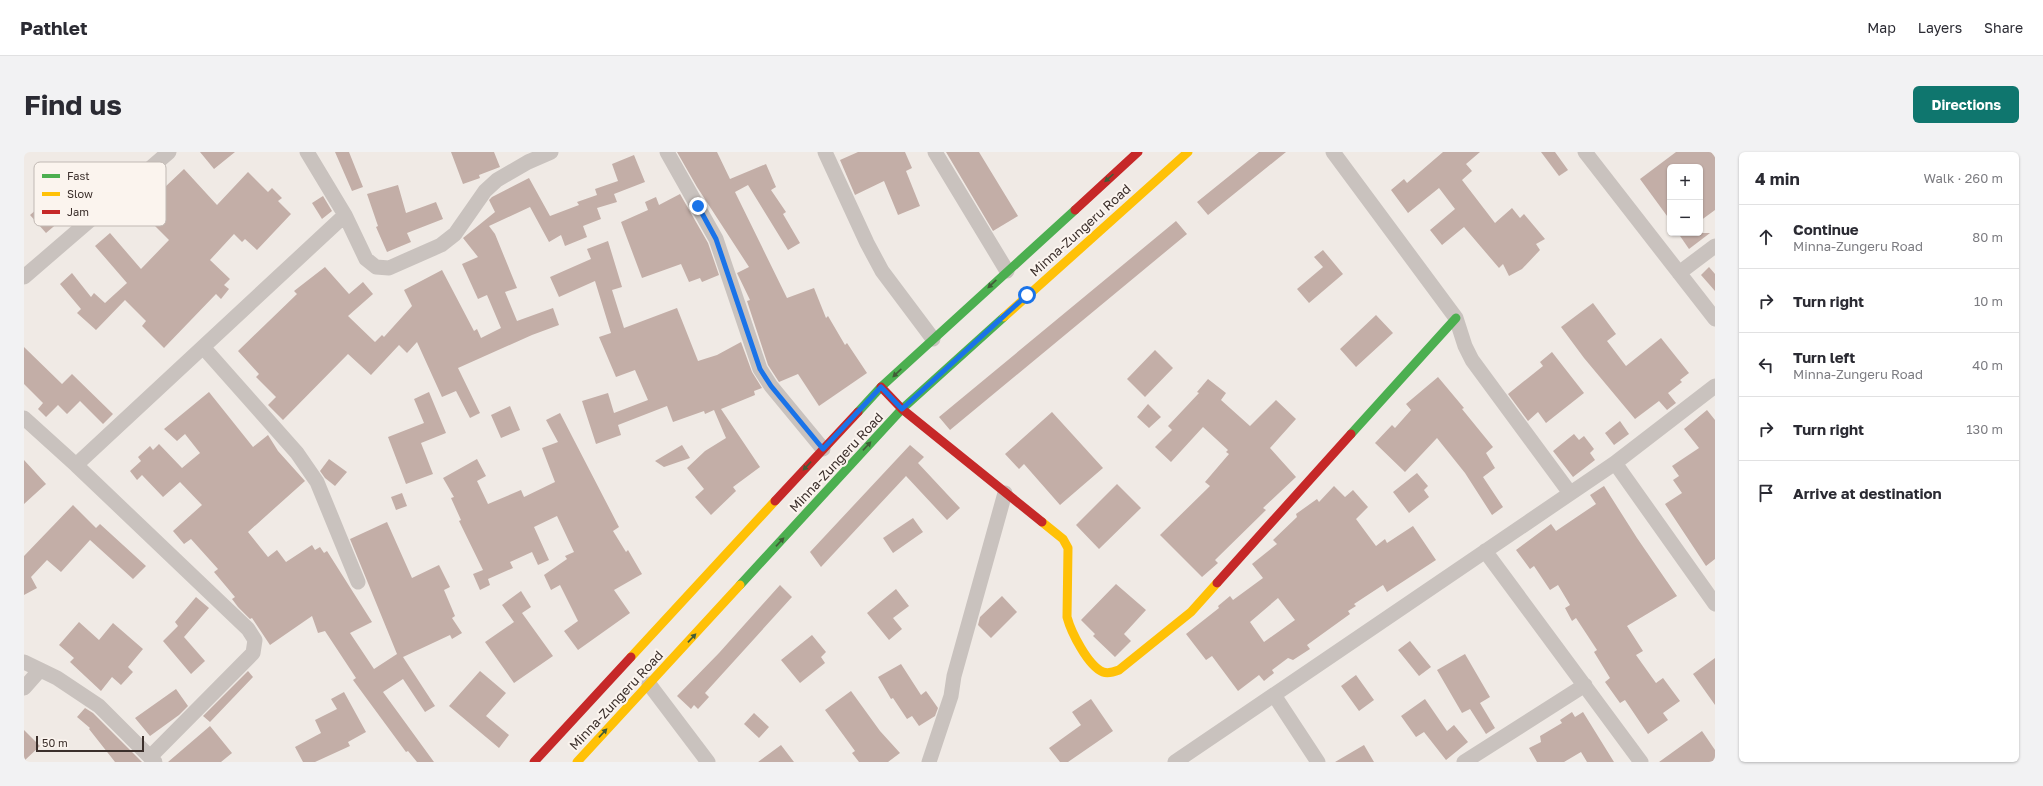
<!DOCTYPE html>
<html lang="en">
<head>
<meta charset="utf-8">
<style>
	body { margin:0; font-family:"Golos Text",sans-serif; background:#f2f2f3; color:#2b2b33 }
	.controls { position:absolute; right:12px; top:12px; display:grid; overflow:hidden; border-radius:6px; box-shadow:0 1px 3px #0004 }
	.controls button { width:36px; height:36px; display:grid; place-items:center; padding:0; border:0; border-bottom:1px solid #e1e1e2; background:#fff; color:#2b2b33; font:20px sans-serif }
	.scale { position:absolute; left:12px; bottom:10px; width:108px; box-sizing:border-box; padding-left:4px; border:2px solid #3b2f2b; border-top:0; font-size:11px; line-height:14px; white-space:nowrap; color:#3b2f2b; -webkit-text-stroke:3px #fbf4ee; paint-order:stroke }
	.stop { position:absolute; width:12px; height:12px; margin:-9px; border:3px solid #1a73e8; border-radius:50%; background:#fff }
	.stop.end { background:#1a73e8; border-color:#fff; box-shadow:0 1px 4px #0008 }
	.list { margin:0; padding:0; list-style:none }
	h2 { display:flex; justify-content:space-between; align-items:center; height:52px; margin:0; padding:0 16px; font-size:17px }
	h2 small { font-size:13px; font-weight:400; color:#7c7c81 }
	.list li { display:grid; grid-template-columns:26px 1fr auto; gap:12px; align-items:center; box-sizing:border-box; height:64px; padding:0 16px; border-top:1px solid #e1e1e2 }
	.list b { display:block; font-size:15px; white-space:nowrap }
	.list p { margin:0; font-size:13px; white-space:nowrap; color:#7c7c81 }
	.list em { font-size:13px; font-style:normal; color:#7c7c81 }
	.icon { flex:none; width:22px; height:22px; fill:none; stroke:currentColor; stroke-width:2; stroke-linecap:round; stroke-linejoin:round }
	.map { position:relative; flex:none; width:1691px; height:610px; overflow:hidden; border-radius:6px }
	header { display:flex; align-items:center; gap:24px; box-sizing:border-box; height:56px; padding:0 20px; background:#fff; border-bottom:1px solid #e1e1e2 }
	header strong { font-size:19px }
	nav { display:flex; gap:22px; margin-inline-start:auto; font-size:14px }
	.intro { display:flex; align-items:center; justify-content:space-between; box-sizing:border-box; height:96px; padding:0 24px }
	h1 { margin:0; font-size:28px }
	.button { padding:10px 18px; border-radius:6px; background:#0f766e; color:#fff; font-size:14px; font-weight:700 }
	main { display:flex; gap:24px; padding:0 24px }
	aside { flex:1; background:#fff; border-radius:6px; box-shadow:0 1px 3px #0004 }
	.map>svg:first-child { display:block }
</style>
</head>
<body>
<header>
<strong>Pathlet</strong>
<nav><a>Map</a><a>Layers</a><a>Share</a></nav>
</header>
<div class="intro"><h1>Find us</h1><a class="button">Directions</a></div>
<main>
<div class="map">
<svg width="1691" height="610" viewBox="0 0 1691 610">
	<rect width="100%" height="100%" fill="#f0eae5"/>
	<path fill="#c3aea7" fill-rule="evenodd" d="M176,0H211L190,17Z
		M311,0H325L339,35L328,39Z
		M427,0H470L476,15L455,23L456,26L439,32Z
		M653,0H693L706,27L742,12L752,35L747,38L762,60L759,62L776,91L764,98L724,33L711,40L763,146L790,136L802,166L804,164L821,193L823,191L843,221L795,254L774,222L755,230L744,213L723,149L726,148L713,121L725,115L673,35Z
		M834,0H881L888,16L882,19L896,54L874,63L860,29L831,43L816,8Z
		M922,0H955L994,64L969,79Z
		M1235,0H1262L1184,63L1173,50Z
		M1419,0H1456L1442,12L1448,19L1438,28L1471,71L1488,56L1496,66L1500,62L1521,87L1512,92L1516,98L1498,117L1485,124L1479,112L1475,116L1440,75L1418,93L1406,78L1431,57L1415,36L1384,61L1367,38L1380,27L1383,31Z
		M1517,0H1531L1544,18L1535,24Z
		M1652,0H1687L1691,5V58L1676,69V15H1646V68L1616,27Z
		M610,3L621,30L590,42L593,50L573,56L577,67L559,74L563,85L541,94L537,83L525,90L506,55L465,74L471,82L493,136L481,140L493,169L529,156L535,173L508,183L434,216L456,261L446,266L432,239L418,245L393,190L383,201L375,193L347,223L324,202L259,268L244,253L252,245L232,225L235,222L214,199L273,142L270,139L301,115L325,142L339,130L349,142L324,164L351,190L358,183L360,185L388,154L380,138L418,118L450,179L453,177L457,186L477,176L463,143L454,147L438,112L454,105L439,86L471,60L465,48L468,45L505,26L526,64L555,53L553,50L573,43L571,37L594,29L588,12Z
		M160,17L193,53L224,20L244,40L248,36L258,46L254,49L267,62L233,98L221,87L218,90L210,82L186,108L206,127L200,133L205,137L197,147L192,142L140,196L118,174L122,169L101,148L72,178L53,161L57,157L36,132L48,121L67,145L70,141L81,151L103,131L71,94L86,81L117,117L145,88L114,57L138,34L140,36Z
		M374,33L382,61L412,50L419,67L383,81L387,90L363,100L352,75L354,74L343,42Z
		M33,40L49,58L22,81L6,63Z
		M656,42L684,91L695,123L678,130L676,126L665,130L657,112L618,126L597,70L624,58L621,50L632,45L635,53Z
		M299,44L308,59L298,67L288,51Z
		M1152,69L1163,82L926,278L915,265Z
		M1654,81H1686L1665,97Z
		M584,89L598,135L588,138L600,176L653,156L674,209L693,203L717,190L728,220L738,236L730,239L731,243L697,257L736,315L709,335L712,339L687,363L671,345L680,337L663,316L681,299L702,286L690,258L681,262L680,259L649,270L643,254L594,273L597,283L572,292L558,249L584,241L590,261L624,248L611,218L592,225L575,185L587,181L571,129L535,145L526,125L567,107L563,97Z
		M1299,98L1319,122L1285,151L1273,137L1299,115L1290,105Z
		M1685,115L1691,122V139L1677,123Z
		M1569,151L1592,182L1583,189L1602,214L1637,186L1665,221L1656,228L1658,230L1644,241L1652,251L1643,258L1635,249L1611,267L1560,206L1537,175Z
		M1352,163L1369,181L1332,215L1316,197Z
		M0,195L38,232L48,222L89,262L79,272L56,249L43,262L34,253L22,265L14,257L19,251L0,232Z
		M1131,198L1149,216L1121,245L1103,227Z
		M1528,200L1560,241L1522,271L1514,260L1504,269L1484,242L1519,214L1516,210Z
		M1414,225L1440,256L1438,257L1469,295L1462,301L1471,316L1459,325L1479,355L1468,363L1441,321L1413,286L1381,320L1351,291L1368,273L1371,276L1387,258L1382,252Z
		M1184,227L1202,241L1197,248L1226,274L1252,248L1272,267L1246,296L1272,325L1239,356L1242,358L1191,408L1194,411L1178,425L1136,383L1186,334L1181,330L1205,302L1202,300L1204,298L1179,275L1147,310L1131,295L1148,278L1144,274L1175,241L1173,240Z
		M185,240L229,295L244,283L254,299L281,329L224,380L244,405L253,398L262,410L288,393L291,398L296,395L300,401L303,399L348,470L326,481L350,517L373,502L326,387L363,370L388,426L415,413L426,435L420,438L431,464L428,466L438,481L428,487L426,483L379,505L411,554L401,560L379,527L359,540L410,610H393L384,599L382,600L329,528L332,526L301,479L294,481L288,464L246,493L228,466L226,467L214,455L208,447L211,445L190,420L194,417L167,387L160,392L149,379L178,353L156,330L139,345L118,323L113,328L106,319L117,309L114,305L126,294L129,298L135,292L158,316L176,301L161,282L153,289L140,277Z
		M405,240L422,281L397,291L409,322L382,332L364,285L400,271L390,247Z
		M1124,252L1137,265L1125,276L1113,265Z
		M486,254L496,278L477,286L467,263Z
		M1683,258L1691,268V407L1682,414L1641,352L1658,341L1649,328L1655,324L1648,314L1675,296L1660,277Z
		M1028,260L1079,316L1036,353L1000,312L995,317L981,302Z
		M536,261L595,375L589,379L602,400L604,398L618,422L590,438L606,461L554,498L540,479L554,469L536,433L527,438L520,423L543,407L541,404L550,400L533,364L510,375L525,408L514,413L508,400L486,410L489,416L464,427L466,433L456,438L449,422L459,418L435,369L437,368L427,346L430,345L419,326L453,307L462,324L453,329L464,352L497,338L500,345L531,330L518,296L534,290L522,268Z
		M1596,269L1605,282L1590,293L1581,281Z
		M1550,282L1555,288L1560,284L1570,297L1566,301L1571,308L1549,325L1529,299Z
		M658,293L666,306L640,315L631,309Z
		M886,293L900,305L894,311L936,356L923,368L882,324L797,415L786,400Z
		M305,307L323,320L311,334L301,326L296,319Z
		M0,308L22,332L0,352Z
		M1393,321L1404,334L1400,338L1405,345L1385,361L1369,340Z
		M1093,332L1117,356L1075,397L1052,373Z
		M1310,334L1321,345L1329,338L1344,355L1332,367L1352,394L1361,387L1363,391L1389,374L1412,408L1363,440L1359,433L1330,452L1332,454L1324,459L1326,462L1283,493L1286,497L1269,508L1264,506L1248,518L1250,521L1240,529L1235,523L1214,539L1188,504L1182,508L1162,482L1195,456L1194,454L1206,444L1209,448L1239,426L1228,412L1253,392L1249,388L1273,365L1272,362L1293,347L1295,350ZM1254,446L1271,468L1240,490L1226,470Z
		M1580,334L1613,386L1653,444L1603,474L1619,499L1612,503L1632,531L1639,526L1656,549L1639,561L1644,568L1624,582L1601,548L1596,551L1581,530L1586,526L1570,500L1573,498L1552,466L1548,469L1541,456L1546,453L1534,433L1526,438L1510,414L1506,417L1492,398L1527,372L1532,379L1572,352L1566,343Z
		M378,341L383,354L372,358L367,345Z
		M49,353L72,376L76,372L122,414L109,427L66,388L37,420L23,408L7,425L13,436L0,443V404Z
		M889,366L899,380L869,401L859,386Z
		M1092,432L1122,458L1100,482L1107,489L1091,505L1069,484L1071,482L1057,468Z
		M756,433L768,445L681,541L685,545L674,557L670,553L667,557L653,544L695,501Z
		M872,437L885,454L869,466L878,477L865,488L843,461Z
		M497,439L507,455L498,461L529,504L490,531L461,490L490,470L478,453Z
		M978,444L993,460L967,486L954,473L956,465Z
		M172,445L185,456L160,485L181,509L167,522L139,489L154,474L151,470Z
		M55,470L75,488L89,471L119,497L104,515L109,520L97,533L88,525L77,539L46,510L50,506L35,493Z
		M788,483L802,500L797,505L801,511L776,531L757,508Z
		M1386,489L1407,515L1395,524L1374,498Z
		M1441,502L1466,545L1456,551L1471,576L1462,582L1446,557L1438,561L1413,518Z
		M1691,506V553L1669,522Z
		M877,512L897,543L902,539L914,556L911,564L895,574L888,564L883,567L869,546L867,547L854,525Z
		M224,519L229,525L186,570L179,564Z
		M456,519L482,541L462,564L485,583L475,596L425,554Z
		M1332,523L1350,548L1335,559L1317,534Z
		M152,537L164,554L155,563L126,584L111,566Z
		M827,539L856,579L876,601L864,610H835L828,601L831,599L801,558Z
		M320,540L342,580L324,590L326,594L291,610H279L271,595L297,581L291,568L313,557L307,547Z
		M1067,547L1089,579L1044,610H1036L1025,596L1057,573L1048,560Z
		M1401,547L1423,579L1430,573L1444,590L1422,608L1400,580L1392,585L1377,564Z
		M61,556L69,561L118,610H91L65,577L66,576L53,565Z
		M1548,560L1551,565L1559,560L1590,610H1563L1557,600L1540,610H1513L1505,596L1517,590L1516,584L1538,571L1536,568Z
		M730,561L745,575L735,586L720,572Z
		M186,574L208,601L197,610H144Z
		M0,578L16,594L0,609Z
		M1678,579L1691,598V610H1635Z
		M757,593L770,610H734Z
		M1340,593L1350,610H1311Z"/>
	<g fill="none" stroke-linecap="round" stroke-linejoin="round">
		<path stroke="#c9c2be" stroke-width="15" d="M283,0L321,63L342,107L352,115L365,116L417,93L431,82L461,39L473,28L504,10L527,0
			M643,0L692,87L736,217L747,234L799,297
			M801,0L843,91L858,119L909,187
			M911,0L983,119
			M1309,0L1432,166L1441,194L1448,208L1546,341
			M1561,0L1691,167
			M1655,121L1691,94
			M0,125L145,0
			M179,195L273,301L293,330L334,430
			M0,266L52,313L224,477L231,488L229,501L127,604
			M1591,311L1691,452
			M52,313L321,63
			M1461,399L1617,610
			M0,510L33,526L75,554L131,610
			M625,532L684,610
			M0,536L15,519
			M1250,543L1294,610
			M905,610L927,544L930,524L981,341
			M1151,610L1591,311L1691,234
			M1440,610L1561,533"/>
		<path stroke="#4caf50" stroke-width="9" d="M834,260L857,235L1051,58
			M1327,282L1432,166
			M716,433L878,257L980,165"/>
		<path stroke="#ffc107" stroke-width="9" d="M980,165L1164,0
			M1018,370L1039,387L1044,396L1043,465C1047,480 1064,514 1079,520C1084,522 1090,520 1095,518L1167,460L1193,431
			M607,505L751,349
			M553,610L716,433"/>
		<path stroke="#c62828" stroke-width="9" d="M1051,58L1114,0
			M857,235L878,257L1018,370
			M751,349L834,260
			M1193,431L1327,282
			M510,610L607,505"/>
	</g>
	<defs><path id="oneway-solid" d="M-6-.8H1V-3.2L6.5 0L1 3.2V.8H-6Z"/></defs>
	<g fill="#415c38">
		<use href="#oneway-solid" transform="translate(1085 26) rotate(138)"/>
		<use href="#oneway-solid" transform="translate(968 132) rotate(137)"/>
		<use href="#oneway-solid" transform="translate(873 221) rotate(137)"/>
		<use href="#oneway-solid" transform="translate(843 294) rotate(-47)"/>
		<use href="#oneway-solid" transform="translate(783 314) rotate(133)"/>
		<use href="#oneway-solid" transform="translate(756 390) rotate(-47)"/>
		<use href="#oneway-solid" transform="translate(668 486) rotate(-47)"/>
		<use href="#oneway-solid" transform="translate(579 581) rotate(-47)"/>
	</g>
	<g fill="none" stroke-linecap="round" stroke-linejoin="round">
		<path stroke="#1a73e8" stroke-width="5" d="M674,54L692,87L736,217L747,234L799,297L857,235L878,257L1003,143"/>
	</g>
	<g text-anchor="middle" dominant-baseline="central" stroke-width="4" stroke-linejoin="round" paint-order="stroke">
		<g font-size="13" fill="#3b2f2b" stroke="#fbf4ee">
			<text transform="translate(1056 78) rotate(-42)">Minna-Zungeru Road</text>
			<text transform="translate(812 310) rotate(-47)">Minna-Zungeru Road</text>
			<text transform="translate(592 548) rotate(-47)">Minna-Zungeru Road</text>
		</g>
	</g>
	<rect x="10" y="10" width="132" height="64" rx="6" fill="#fbf4ee" stroke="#c1b9b4" stroke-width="1"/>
	<rect x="18" y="22" width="18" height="4" fill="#4caf50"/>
	<rect x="18" y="40" width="18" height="4" fill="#ffc107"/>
	<rect x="18" y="58" width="18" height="4" fill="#c62828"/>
	<g font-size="11" fill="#3b2f2b">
		<text x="43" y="28">Fast</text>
		<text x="43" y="46">Slow</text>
		<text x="43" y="64">Jam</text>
	</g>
</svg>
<div class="controls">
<button>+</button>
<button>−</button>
</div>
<div class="scale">50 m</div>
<div class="stop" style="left:1003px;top:143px"></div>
<div class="stop end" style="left:674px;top:54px"></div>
</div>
<aside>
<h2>4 min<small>Walk · 260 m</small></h2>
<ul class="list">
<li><svg class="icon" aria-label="ahead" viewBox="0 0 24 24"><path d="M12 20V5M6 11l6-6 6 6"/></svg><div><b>Continue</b><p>Minna-Zungeru Road</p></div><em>80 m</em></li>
<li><svg class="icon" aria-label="right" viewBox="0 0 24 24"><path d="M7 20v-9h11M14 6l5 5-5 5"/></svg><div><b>Turn right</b></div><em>10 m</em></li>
<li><svg class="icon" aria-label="left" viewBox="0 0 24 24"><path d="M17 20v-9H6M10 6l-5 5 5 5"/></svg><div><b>Turn left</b><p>Minna-Zungeru Road</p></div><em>40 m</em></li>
<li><svg class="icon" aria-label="right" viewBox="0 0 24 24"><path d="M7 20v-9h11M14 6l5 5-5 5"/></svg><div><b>Turn right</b></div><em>130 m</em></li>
<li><svg class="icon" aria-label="arrive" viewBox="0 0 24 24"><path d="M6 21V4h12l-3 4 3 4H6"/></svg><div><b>Arrive at destination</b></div></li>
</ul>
</aside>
</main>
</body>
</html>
